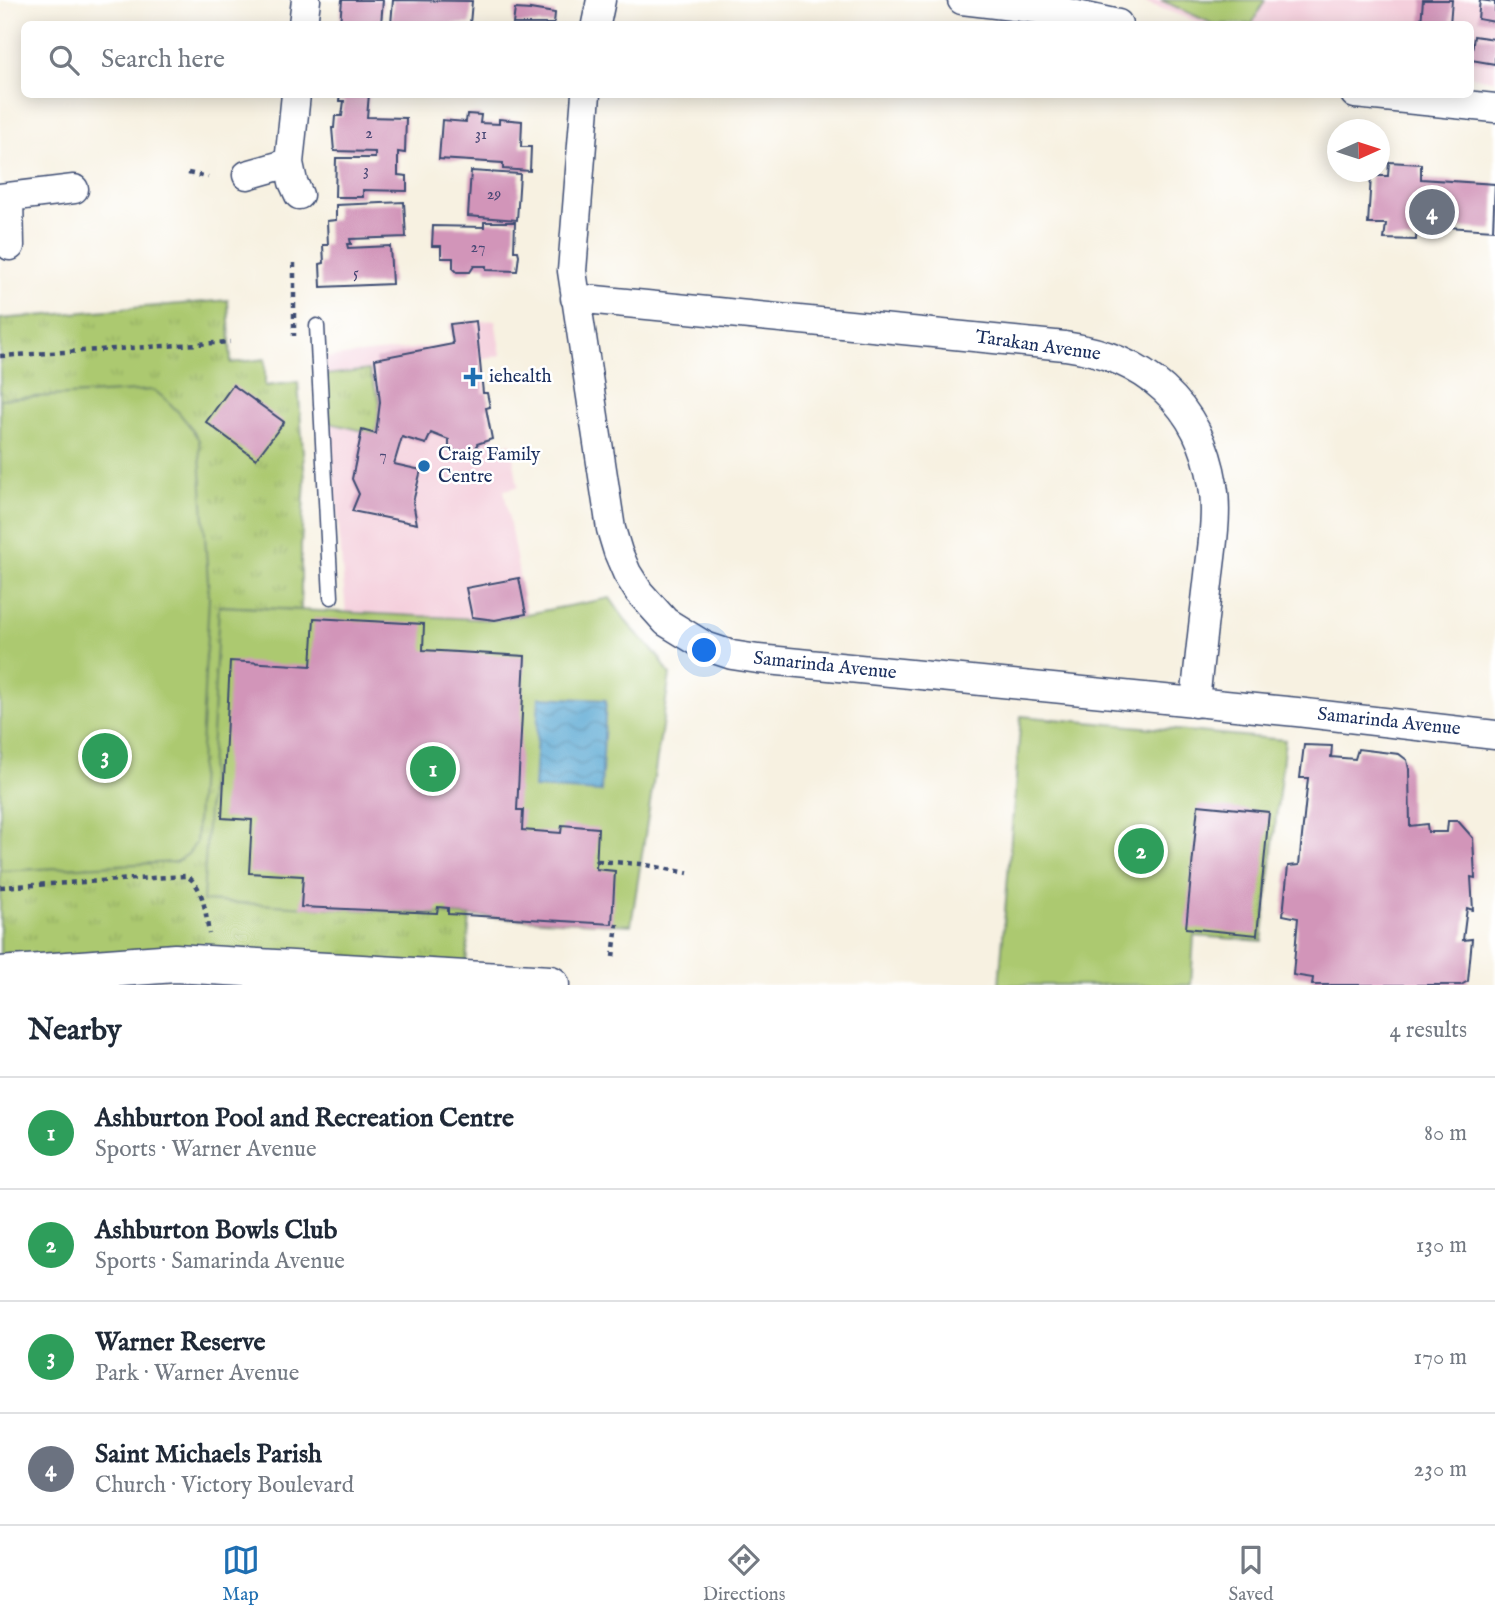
<!DOCTYPE html>
<html lang="en">
<head>
<meta charset="utf-8">
<style>
	body { margin:0; font-family:"IM FELL English",serif; background:#f6f6f7; color:#1f2937 }
	.compass { position:absolute; left:1327px; top:119px; width:63px; height:63px; border-radius:50%; background:#fff; box-shadow:0 4px 18px #0003; rotate:87deg }
	.you { position:absolute; left:705px; top:651px; width:24px; height:24px; margin:-18px; border:5px solid #fff; border-radius:50%; background:#1a73e8; box-shadow:0 0 0 10px #1a73e833 }
	.badge { display:grid; place-items:center; width:46px; height:46px; border-radius:50%; background:#1f6fb2; color:#fff; font-size:23px; font-weight:700 }
	.pin { position:absolute; translate:-50% -50%; border:4px solid #fff; box-shadow:0 2px 7px #0006 }
	.list { margin:0; padding:0; list-style:none }
	h2 { display:flex; justify-content:space-between; align-items:center; height:91px; margin:0; padding:0 28px; font-size:30px }
	h2 small { font-size:23px; font-weight:400; color:#747a83 }
	.list li { display:grid; grid-template-columns:46px 1fr auto; gap:21px; align-items:center; box-sizing:border-box; height:112px; padding:0 28px; border-top:2px solid #e0e1e3 }
	.list b { display:block; font-size:26px; white-space:nowrap }
	.list p { margin:0; font-size:23px; white-space:nowrap; color:#747a83 }
	.list em { font-size:23px; font-style:normal; color:#747a83 }
	.icon { flex:none; width:38px; height:38px; fill:none; stroke:currentColor; stroke-width:2; stroke-linecap:round; stroke-linejoin:round }
	.map { position:relative; flex:none; width:1495px; height:985px; overflow:hidden }
	.search { position:absolute; background:#fff; box-shadow:0 4px 18px #0003; left:21px; right:21px; top:21px; height:77px; display:flex; align-items:center; gap:18px; box-sizing:border-box; padding:0 24px; border-radius:10px; color:#747a83; font-size:26px }
	.sheet { height:539px; background:#fff }
	nav { display:flex; justify-content:space-around; align-items:center; box-sizing:border-box; height:98px; border-top:2px solid #e0e1e3; background:#fff; font-size:19px; color:#747a83 }
	nav a { display:grid; justify-items:center; gap:4px }
	nav .on { color:#1f6fb2 }
	.map>svg:first-child { display:block }
</style>
</head>
<body>
<div class="map">
<svg width="1495" height="985" viewBox="0 0 1495 985">
	<defs>
		<pattern id="grass-tufts" width="24" height="20" patternUnits="userSpaceOnUse" patternTransform="scale(1.75)"><rect width="24" height="20" fill="#acc970"/><path d="M3 7l-1-3M5 7V3M7 7l1-3M15 17l-1-3M17 17v-4M19 17l1-3" fill="none" stroke="#93ad63"/></pattern>
		<pattern id="water-waves" width="16" height="10" patternUnits="userSpaceOnUse" patternTransform="scale(1.75)"><rect width="16" height="10" fill="#58a7d2"/><path d="M0 5q4-4 8 0t8 0" fill="none" stroke="#4888ae"/></pattern>
	</defs>
	<rect width="100%" height="100%" fill="#fff"/>
	<filter id="ink" filterUnits="userSpaceOnUse"><feTurbulence type="fractalNoise" baseFrequency=".0143" numOctaves="2"/><feDisplacementMap in="SourceGraphic" scale="14" xChannelSelector="R" yChannelSelector="G"/><feConvolveMatrix kernelMatrix="1 2 1 2 8 2 1 2 1" color-interpolation-filters="sRGB"/></filter>
	<filter id="wash" filterUnits="userSpaceOnUse"><feTurbulence type="fractalNoise" baseFrequency=".00686" numOctaves="4" result="noise"/><feDisplacementMap in="SourceGraphic" scale="28" xChannelSelector="R" yChannelSelector="G"/><feGaussianBlur stdDeviation="1.57" result="paint"/><feColorMatrix in="noise" values="0 0 0 0 0 0 0 0 0 0 0 0 0 0 0 0 0 1.4 0 .05"/><feComposite in="paint" operator="in"/></filter>
	<g filter="url(#wash)">
		<rect width="100%" height="100%" fill="#f7f1e1"/>
		<path fill="#f4cfdc" d="M1139,0H1495V80L1471,77L1470,24H1203Z
			M495,320L501,355L481,359L496,445L511,443L518,487L504,490L526,614L495,620L346,613L324,358L453,344L450,324Z"/>
		<path fill="url(#grass-tufts)" stroke="#647c67" stroke-width="2" d="M228,300L231,363L265,359V386L298,382L305,480L301,546V610L219,606L437,913L470,916L466,965L0,962V319Z
			M369,370L380,402L376,434L330,423L325,375Z"/>
		<path fill="#acc970" stroke="#647c67" stroke-width="2" d="M1161,0H1265L1252,24H1213Z
			M154,390C173,404 187,420 199,440L209,598L196,843L188,854L176,862L0,871V399Z
			M610,598L629,625L659,657L670,675L631,925L203,901L219,606L495,620Z
			M1021,716L1285,740L1262,941L1194,936L1191,985H999Z"/>
		<path fill="url(#water-waves)" stroke="#3a6b98" stroke-width="2" d="M539,697L606,700L601,792L534,788Z"/>
		<g id="blocks">
			<path fill="#d295b9" d="M342,0H383L381,24H340Z
				M393,0L472,1L470,24H391Z
				M1423,0H1452L1450,24H1421Z
				M1480,0L1495,2V22L1478,19Z
				M515,9L530,10V9L555,13L554,24H513Z
				M1474,36L1495,39V64L1471,60Z
				M340,94H369L367,117L406,118L405,153L398,152V175L407,176V191L363,190V197H335L336,158H375V152L334,151L332,128H334L335,116H342L344,101H339Z
				M467,114L481,115L480,123L499,124V119L522,121L521,147H531L530,171L503,169V163L439,159L442,120L466,122Z
				M1389,162L1421,164V179L1495,184L1493,230L1417,225L1416,240L1384,239L1386,224H1368L1371,176H1388Z
				M471,171L520,174L517,220L468,216Z
				M404,202L406,237L350,239L351,244H347L348,248L390,246L392,284L321,287L320,264L324,263L323,245H328L327,221L336,220V205Z
				M484,222H515L514,251H518L519,255L517,271L486,270V266H474L470,272H457L453,268V258H441V246H432L433,226L484,227Z
				M476,321L483,393H487L490,407L486,408L492,439L477,444L476,452L449,451V440L431,433L426,444L402,437L394,464L421,470L413,502L417,524L352,511L359,494L352,479L362,430L376,434L380,402L375,359L453,344L450,324Z
				M233,385L284,422L256,459L206,422Z
				M519,578L526,614L495,620L472,617L466,588Z
				M314,618L424,624L423,650L525,656L517,810H523L522,830L561,833L562,825L598,828L596,869L615,871L612,924L448,914V908L438,907L437,913L301,907L303,876L249,873L252,820L222,818L230,661L311,666Z
				M1304,745L1332,746L1331,757L1355,759L1358,749L1399,754L1407,760L1409,769L1410,826L1427,824L1428,832H1447L1448,821H1458L1473,838L1475,878L1471,877L1473,910L1467,908L1463,940L1472,939L1468,981L1461,985H1312L1313,978L1293,975L1298,918L1283,915L1288,866L1299,865L1308,778H1300Z
				M1198,805L1269,812L1257,935L1186,928Z"/>
		</g>
	</g>
	<g filter="url(#ink)">
		<use href="#blocks" fill-opacity="0" stroke="#3c4c72" stroke-width="2"/>
		<g fill="none" stroke-linecap="round" stroke-linejoin="round">
			<g stroke="#3c4c72" stroke-width="17">
				<path id="lane" d="M317,326L331,597"/>
			</g>
			<g stroke="#3c4c72" stroke-width="31">
				<path id="street" d="M962,0L1063,12L1118,24
					M303,24L306,0
					M596,24L601,0
					M586,94L572,271L611,529L618,552L627,573L639,592L666,622L705,646L732,655L758,659L1297,712L1495,735
					M1355,94L1495,108
					M289,163L293,182L299,195
					M247,175L289,163L296,94
					M9,197L10,246
					M0,198L74,189
					M575,298L1065,346C1144,357 1200,403 1213,485C1218,514 1212,546 1209,575C1204,618 1199,660 1195,703"/>
			</g>
			<g stroke="#3c4c72" stroke-width="41">
				<path id="secondary" d="M0,976L175,963L550,985"/>
			</g>
			<path stroke="#3c4c72" stroke-width="4.5" stroke-dasharray="5 5" stroke-linecap="butt" d="M188,173L208,177
				M294,263V336
				M0,356L230,342
				M597,861L641,864L688,873
				M0,887L186,876C204,884 206,917 209,934
				M613,957L617,924"/>
			<use href="#lane" stroke="#fff" stroke-width="14"/>
			<use href="#street" stroke="#fff" stroke-width="28"/>
			<use href="#secondary" stroke="#fff" stroke-width="38"/>
		</g>
	</g>
	<g fill="#1f6fb2" stroke="#fff" stroke-width="2.5">
		<path d="M469.5 366.5h7v7h7v7h-7v7h-7v-7h-7v-7h7z"/>
		<circle cx="424" cy="466" r="7"/>
	</g>
	<g text-anchor="middle" dominant-baseline="central" stroke-width="5" stroke-linejoin="round" paint-order="stroke">
		<g font-size="16" fill="#494875">
			<text x="369" y="134">2</text>
			<text x="481" y="135">31</text>
			<text x="366" y="171">3</text>
			<text x="494" y="195">29</text>
			<text x="478" y="248">27</text>
			<text x="356" y="274">5</text>
			<text x="383" y="456">7</text>
		</g>
		<g font-size="19" fill="#1b2f5e" stroke="#fff">
			<text transform="translate(1038 346) rotate(8)">Tarakan Avenue</text>
			<text transform="translate(825 666) rotate(6)">Samarinda Avenue</text>
			<text transform="translate(1389 722) rotate(6)">Samarinda Avenue</text>
		</g>
		<g font-size="19" fill="#1b2f5e" stroke="#fff" text-anchor="start">
			<text x="489" y="377">iehealth</text>
			<text x="438" y="455">Craig Family<tspan x="438" dy="22">Centre</tspan></text>
		</g>
	</g>
</svg>
<svg class="compass" viewBox="-18 -18 36 36"><path d="M0-13l5 13h-10z" fill="#e53935"/><path d="M0 13l5-13h-10z" fill="#747a83"/></svg>
<div class="you"></div>
<div class="pin badge" style="left:433px;top:769px;background:#2e9e5b">1</div>
<div class="pin badge" style="left:1141px;top:851px;background:#2e9e5b">2</div>
<div class="pin badge" style="left:105px;top:756px;background:#2e9e5b">3</div>
<div class="pin badge" style="left:1432px;top:212px;background:#6b7280">4</div>
<div class="search"><svg class="icon" aria-label="search" viewBox="0 0 24 24"><circle cx="10" cy="10" r="6"/><path d="M15 15l6 6"/></svg>Search here</div>
</div>
<section class="sheet">
<h2>Nearby<small>4 results</small></h2>
<ul class="list">
<li><span class="badge" style="background:#2e9e5b">1</span><div><b>Ashburton Pool and Recreation Centre</b><p>Sports · Warner Avenue</p></div><em>80 m</em></li>
<li><span class="badge" style="background:#2e9e5b">2</span><div><b>Ashburton Bowls Club</b><p>Sports · Samarinda Avenue</p></div><em>130 m</em></li>
<li><span class="badge" style="background:#2e9e5b">3</span><div><b>Warner Reserve</b><p>Park · Warner Avenue</p></div><em>170 m</em></li>
<li><span class="badge" style="background:#6b7280">4</span><div><b>Saint Michaels Parish</b><p>Church · Victory Boulevard</p></div><em>230 m</em></li>
</ul>
</section>
<nav>
<a class="on"><svg class="icon" aria-label="map" viewBox="0 0 24 24"><path d="M3 6l6-2 6 2 6-2v14l-6 2-6-2-6 2zM9 4v14M15 6v14"/></svg>Map</a>
<a><svg class="icon" aria-label="directions" viewBox="0 0 24 24"><path d="M12 3l9 9-9 9-9-9zM9 14v-3h6M13 9l2 2-2 2"/></svg>Directions</a>
<a><svg class="icon" aria-label="saved" viewBox="0 0 24 24"><path d="M7 4h10v16l-5-4-5 4z"/></svg>Saved</a>
</nav>
</body>
</html>
